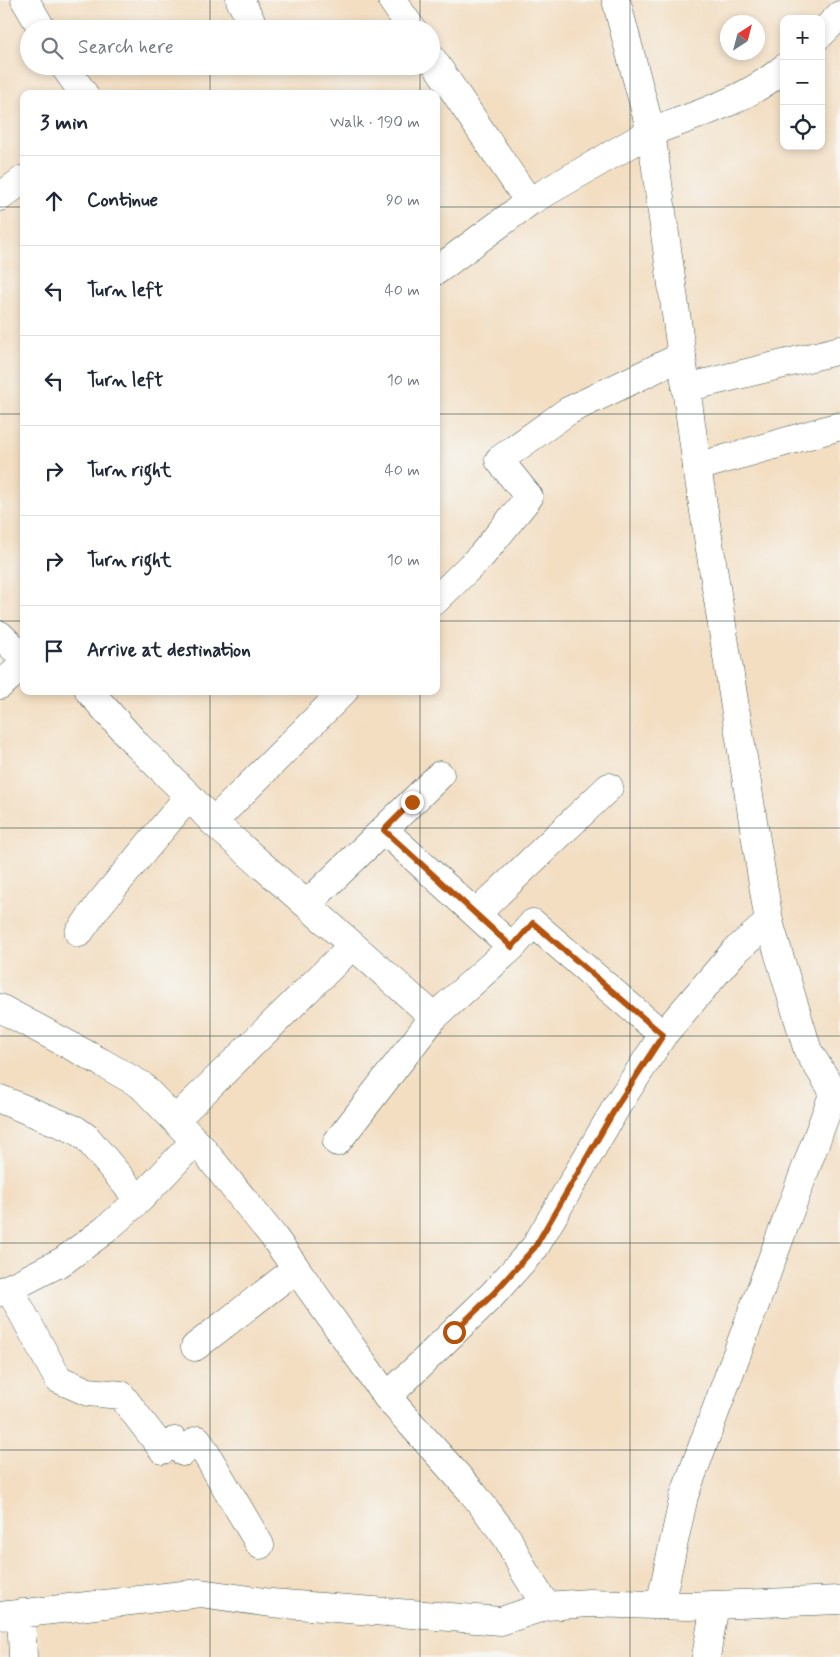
<!DOCTYPE html>
<html lang="en">
<head>
<meta charset="utf-8">
<style>
	body { margin:0; font-family:Mynerve,sans-serif; background:#f2f2f3; color:#1f2937 }
	.controls { position:absolute; right:15px; top:15px; display:grid; overflow:hidden; border-radius:10px; box-shadow:0 2px 8px #0003 }
	.controls button { width:45px; height:45px; display:grid; place-items:center; padding:0; border:0; border-bottom:1px solid #e0e1e3; background:#fff; color:#1f2937; font:25px sans-serif }
	.compass { position:absolute; left:720px; top:15px; width:45px; height:45px; border-radius:50%; background:#fff; box-shadow:0 2px 8px #0003; rotate:36deg }
	.stop { position:absolute; width:15px; height:15px; margin:-11px; border:4px solid #b45309; border-radius:50%; background:#fff }
	.stop.end { background:#b45309; border-color:#fff; box-shadow:0 1px 5px #0008 }
	.list { margin:0; padding:0; list-style:none }
	h2 { display:flex; justify-content:space-between; align-items:center; height:65px; margin:0; padding:0 20px; font-size:21px }
	h2 small { font-size:16px; font-weight:400; color:#747a83 }
	.list li { display:grid; grid-template-columns:32px 1fr auto; gap:15px; align-items:center; box-sizing:border-box; height:90px; padding:0 20px; border-top:1px solid #e0e1e3 }
	.list b { display:block; font-size:19px; white-space:nowrap }
	.list em { font-size:16px; font-style:normal; color:#747a83 }
	.icon { flex:none; width:28px; height:28px; fill:none; stroke:currentColor; stroke-width:2; stroke-linecap:round; stroke-linejoin:round }
	.map { position:relative; flex:none; width:840px; height:1657px; overflow:hidden }
	.search { position:absolute; background:#fff; box-shadow:0 2px 8px #0003; left:20px; top:20px; width:420px; height:55px; display:flex; align-items:center; gap:12px; box-sizing:border-box; padding:0 18px; border-radius:28px; color:#747a83; font-size:19px }
	.panel { position:absolute; background:#fff; box-shadow:0 2px 8px #0003; left:20px; top:90px; width:420px; height:605px; border-radius:10px }
	.map>svg:first-child { display:block }
</style>
</head>
<body>
<div class="map">
<svg width="840" height="1657" viewBox="0 0 840 1657">
	<rect width="100%" height="100%" fill="#f6f6f2"/>
	<filter id="ink" filterUnits="userSpaceOnUse"><feTurbulence type="fractalNoise" baseFrequency=".02" numOctaves="2"/><feDisplacementMap in="SourceGraphic" scale="10" xChannelSelector="R" yChannelSelector="G"/><feConvolveMatrix kernelMatrix="1 2 1 2 8 2 1 2 1" color-interpolation-filters="sRGB"/></filter>
	<filter id="wash" filterUnits="userSpaceOnUse"><feTurbulence type="fractalNoise" baseFrequency=".0096" numOctaves="4" result="noise"/><feDisplacementMap in="SourceGraphic" scale="20" xChannelSelector="R" yChannelSelector="G"/><feGaussianBlur stdDeviation="1.12" result="paint"/><feColorMatrix in="noise" values="0 0 0 0 0 0 0 0 0 0 0 0 0 0 0 0 0 1.4 0 .05"/><feComposite in="paint" operator="in"/></filter>
	<g filter="url(#wash)">
		<rect width="100%" height="100%" fill="#f3dec2"/>
	</g>
	<g filter="url(#ink)">
		<g fill="none" stroke-linecap="round" stroke-linejoin="round">
			<g stroke="#3f5549" stroke-width="29">
				<path id="street" d="M25,0L42,29
					M240,0L255,29
					M392,0L412,29
					M431,57L529,202
					M64,66L84,94
					M0,197L24,179
					M436,271L529,202L651,132
					M686,388L840,350
					M697,467L840,426
					M436,600L482,555L529,497L499,460L568,411L682,356
					M0,635L24,658
					M0,685L24,665
					M89,691L137,745L189,796L213,822L434,1017
					M213,822L344,691
					M384,830L512,947
					M307,904L440,775
					M476,914L609,787
					M79,933L98,906L189,796
					M0,1008L101,1062L141,1085L201,1147L273,1236L387,1397L472,1492L508,1539L524,1571L546,1606
					M0,1099L76,1130L87,1138L139,1200
					M175,1120L352,946
					M337,1142L434,1017L512,947L533,923L663,1035
					M9,1288L58,1379L88,1392L121,1395L163,1450L174,1441L183,1452L198,1440L260,1545
					M0,1292L20,1283L63,1261L105,1230L139,1200L195,1141
					M195,1347L296,1269
					M387,1397L494,1293L535,1247L618,1104L663,1035L734,952L769,922
					M660,1605L684,1496L834,1092
					M21,1613L23,1657
					M0,1616L200,1593L271,1603L501,1621L546,1606L589,1603L688,1606L840,1600
					M706,1657L715,1605"/>
			</g>
			<g stroke="#3f5549" stroke-width="29">
				<path id="secondary" d="M616,0L651,132L697,467L769,922L808,1051L834,1092L840,1099
					M821,34L840,15
					M651,132C696,115 747,100 784,68"/>
			</g>
			<use href="#street" stroke="#fff" stroke-width="28"/>
			<use href="#secondary" stroke="#fff" stroke-width="28"/>
		</g>
	</g>
	<g fill="none" stroke-linecap="round" stroke-linejoin="round" filter="url(#ink)">
		<path stroke="#b45309" stroke-width="6" d="M412,802L384,830L512,947L533,923L663,1035L618,1104L535,1247L494,1293L454,1332"/>
	</g>
	<path fill="none" stroke="#1f3d34" stroke-width="1" stroke-opacity="0.55" d="M210,0V29M420,0V29M630,0V1657M210,66V94M420,66V94M0,207H24M436,207H840M0,414H24M436,414H840M0,621H24M436,621H840M210,691V1657M420,691V1657M0,828H840M0,1036H840M0,1243H840M0,1450H840"/>
</svg>
<div class="controls">
<button>+</button>
<button>−</button>
<button><svg class="icon" aria-label="locate" viewBox="0 0 24 24"><circle cx="12" cy="12" r="6"/><path d="M12 2v4M12 18v4M2 12h4M18 12h4"/></svg></button>
</div>
<svg class="compass" viewBox="-18 -18 36 36"><path d="M0-13l5 13h-10z" fill="#e53935"/><path d="M0 13l5-13h-10z" fill="#747a83"/></svg>
<div class="stop" style="left:454px;top:1332px"></div>
<div class="stop end" style="left:412px;top:802px"></div>
<div class="search"><svg class="icon" aria-label="search" viewBox="0 0 24 24"><circle cx="10" cy="10" r="6"/><path d="M15 15l6 6"/></svg>Search here</div>
<section class="panel">
<h2>3 min<small>Walk · 190 m</small></h2>
<ul class="list">
<li><svg class="icon" aria-label="ahead" viewBox="0 0 24 24"><path d="M12 20V5M6 11l6-6 6 6"/></svg><div><b>Continue</b></div><em>90 m</em></li>
<li><svg class="icon" aria-label="left" viewBox="0 0 24 24"><path d="M17 20v-9H6M10 6l-5 5 5 5"/></svg><div><b>Turn left</b></div><em>40 m</em></li>
<li><svg class="icon" aria-label="left" viewBox="0 0 24 24"><path d="M17 20v-9H6M10 6l-5 5 5 5"/></svg><div><b>Turn left</b></div><em>10 m</em></li>
<li><svg class="icon" aria-label="right" viewBox="0 0 24 24"><path d="M7 20v-9h11M14 6l5 5-5 5"/></svg><div><b>Turn right</b></div><em>40 m</em></li>
<li><svg class="icon" aria-label="right" viewBox="0 0 24 24"><path d="M7 20v-9h11M14 6l5 5-5 5"/></svg><div><b>Turn right</b></div><em>10 m</em></li>
<li><svg class="icon" aria-label="arrive" viewBox="0 0 24 24"><path d="M6 21V4h12l-3 4 3 4H6"/></svg><div><b>Arrive at destination</b></div></li>
</ul>
</section>
</div>
</body>
</html>
